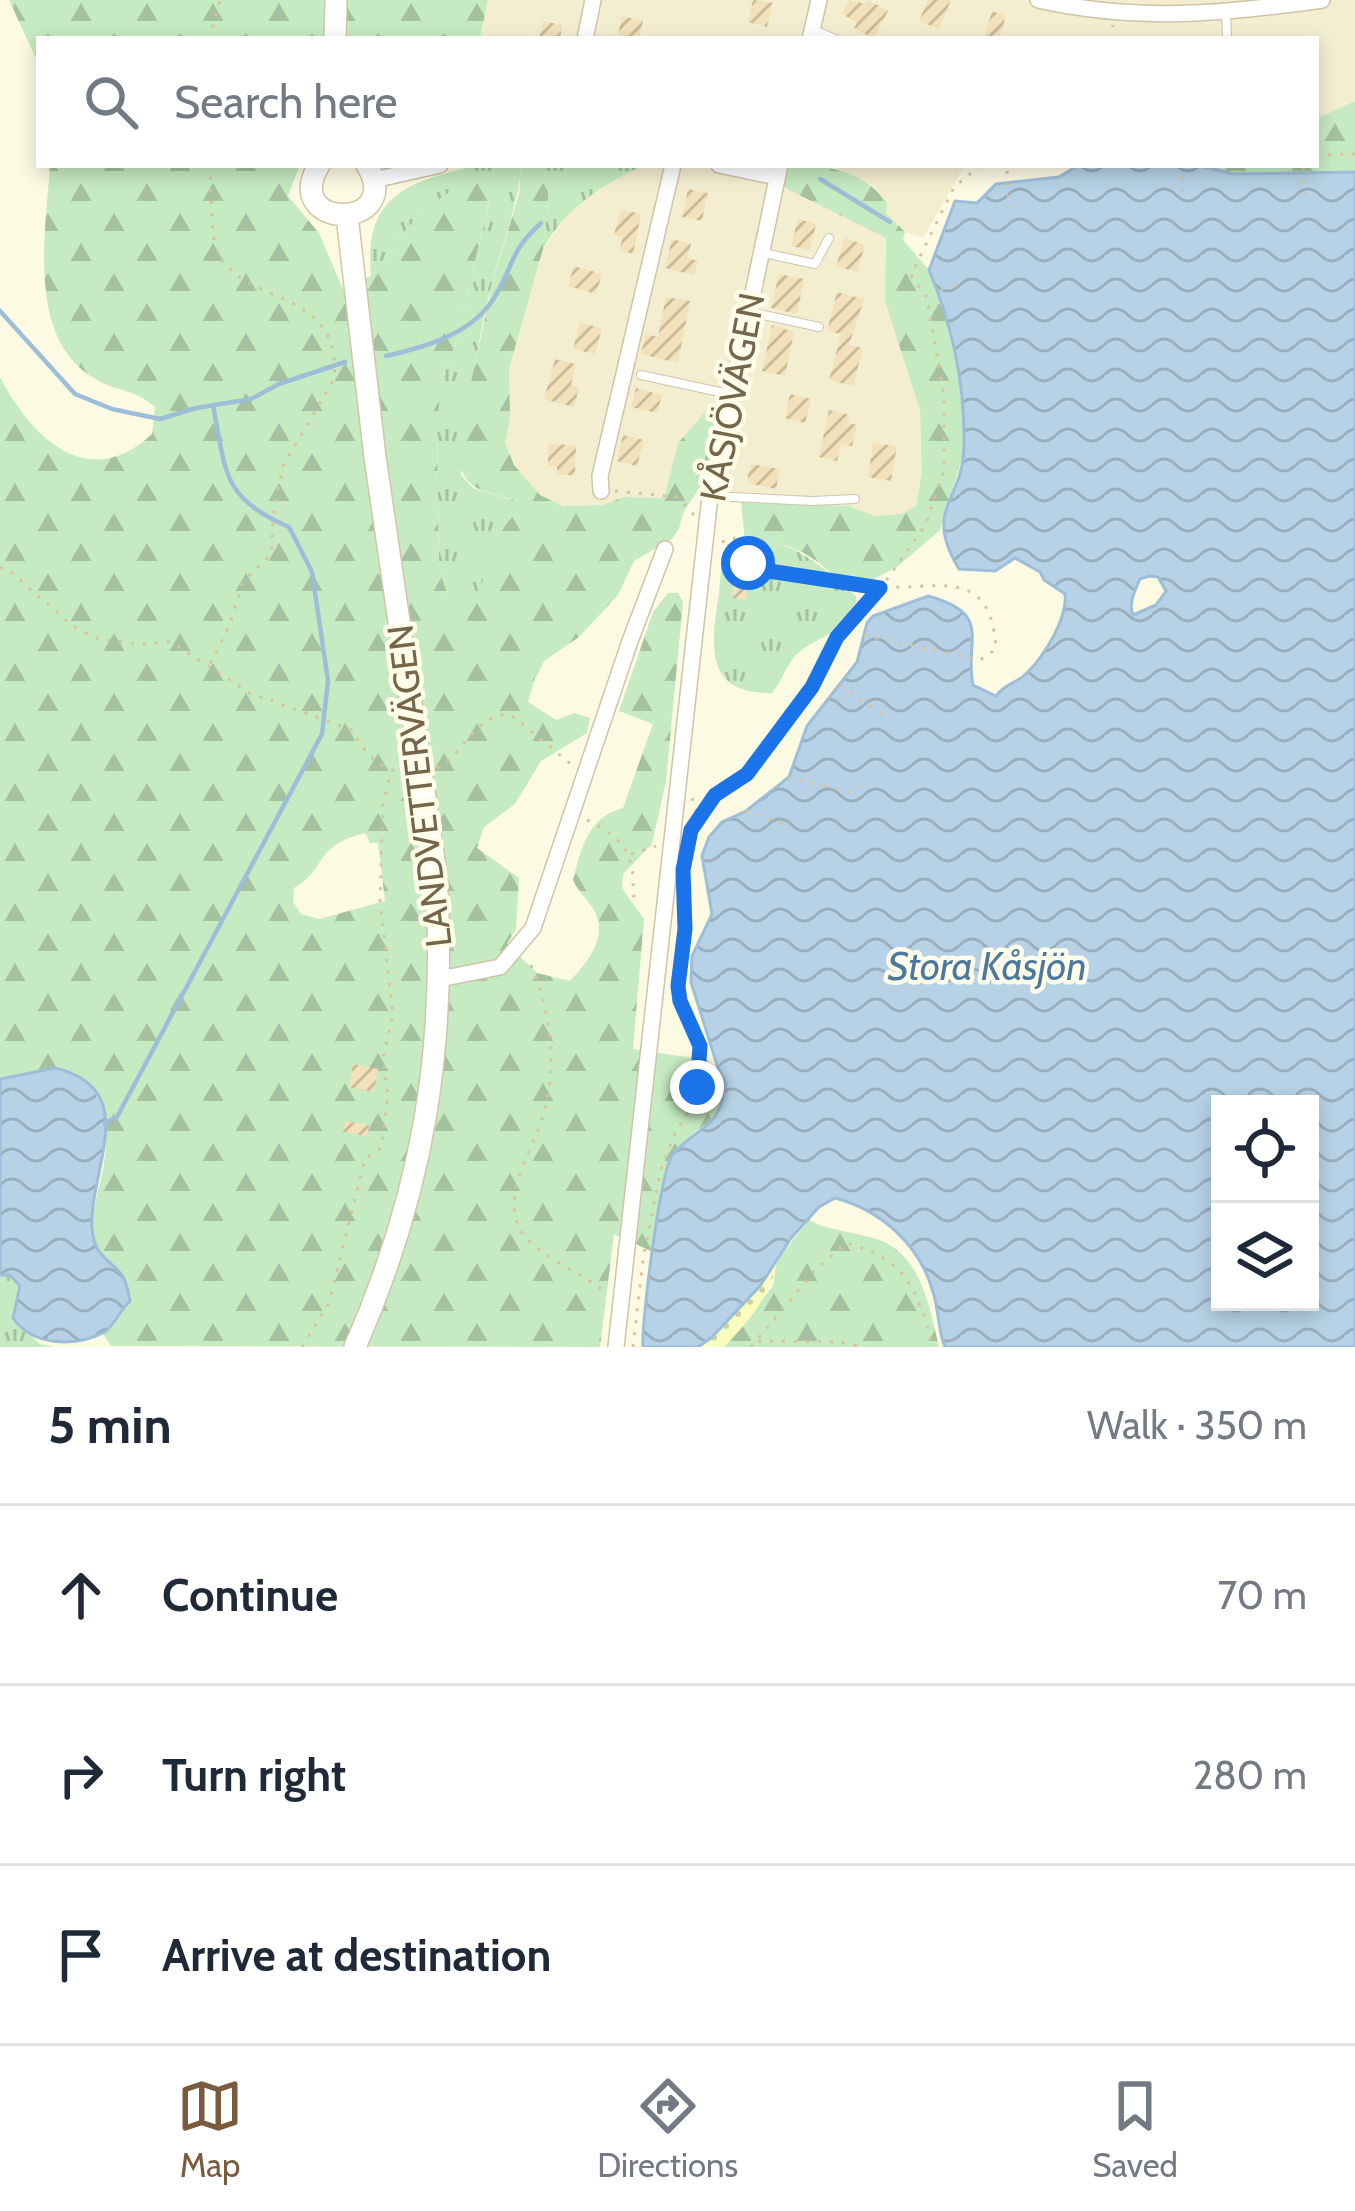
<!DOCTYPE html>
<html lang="en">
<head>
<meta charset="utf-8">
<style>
	body { margin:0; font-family:Cabin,sans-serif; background:#f6f6f7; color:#1f2937 }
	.controls { position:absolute; right:36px; bottom:36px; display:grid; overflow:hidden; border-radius:0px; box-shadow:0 6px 18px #0003 }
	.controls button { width:108px; height:108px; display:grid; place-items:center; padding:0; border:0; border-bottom:3px solid #e0e1e3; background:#fff; color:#1f2937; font:60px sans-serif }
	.stop { position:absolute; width:36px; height:36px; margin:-27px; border:9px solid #1a73e8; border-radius:50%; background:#fff }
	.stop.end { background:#1a73e8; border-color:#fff; box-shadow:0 3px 12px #0008 }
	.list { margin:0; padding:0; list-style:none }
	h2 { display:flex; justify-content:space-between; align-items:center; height:156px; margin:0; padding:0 48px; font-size:51px }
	h2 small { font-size:39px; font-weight:400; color:#747a83 }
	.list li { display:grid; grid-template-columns:78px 1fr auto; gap:36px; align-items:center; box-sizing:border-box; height:180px; padding:0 48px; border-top:3px solid #e0e1e3 }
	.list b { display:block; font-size:45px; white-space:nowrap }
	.list em { font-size:39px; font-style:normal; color:#747a83 }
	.icon { flex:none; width:66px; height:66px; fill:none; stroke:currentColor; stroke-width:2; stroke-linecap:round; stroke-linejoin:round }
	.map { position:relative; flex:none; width:1355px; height:1347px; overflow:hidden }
	.search { position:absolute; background:#fff; box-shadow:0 6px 18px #0003; left:36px; right:36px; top:36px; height:132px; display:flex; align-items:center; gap:30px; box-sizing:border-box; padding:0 42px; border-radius:0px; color:#747a83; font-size:45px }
	.sheet { height:696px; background:#fff }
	nav { display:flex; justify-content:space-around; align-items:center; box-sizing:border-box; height:168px; border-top:3px solid #e0e1e3; background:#fff; font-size:33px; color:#747a83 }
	nav a { display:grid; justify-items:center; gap:6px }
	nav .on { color:#7a5b3e }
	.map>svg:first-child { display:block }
</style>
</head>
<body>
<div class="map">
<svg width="1355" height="1347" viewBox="0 0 1355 1347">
	<defs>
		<pattern id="grass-tufts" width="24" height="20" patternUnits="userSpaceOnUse" patternTransform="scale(3)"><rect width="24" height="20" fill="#c6eac1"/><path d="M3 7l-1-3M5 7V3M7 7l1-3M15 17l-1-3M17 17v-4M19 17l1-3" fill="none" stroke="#a5c19f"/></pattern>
		<pattern id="forest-firs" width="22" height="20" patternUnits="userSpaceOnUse" patternTransform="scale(3)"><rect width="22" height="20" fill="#c6eac1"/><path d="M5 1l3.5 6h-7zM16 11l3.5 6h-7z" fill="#a5c19f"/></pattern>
		<pattern id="sand-dots" width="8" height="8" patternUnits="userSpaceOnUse" patternTransform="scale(3)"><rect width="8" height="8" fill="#f9fdbd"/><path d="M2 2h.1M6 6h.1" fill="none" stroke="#ced09c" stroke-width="1.8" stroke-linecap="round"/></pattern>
		<pattern id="water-waves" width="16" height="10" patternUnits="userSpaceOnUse" patternTransform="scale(3)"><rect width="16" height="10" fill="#b7d2e6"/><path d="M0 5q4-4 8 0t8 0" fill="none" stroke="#99aebc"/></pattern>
		<pattern id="building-hatch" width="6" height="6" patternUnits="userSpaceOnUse" patternTransform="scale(3)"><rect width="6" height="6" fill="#f2e1ba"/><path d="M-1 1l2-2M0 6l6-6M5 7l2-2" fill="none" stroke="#c9ba99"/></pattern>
	</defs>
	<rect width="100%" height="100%" fill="#fdfae3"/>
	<path fill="#f4eed1" d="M488,0H1355V101L1316,119V39H481Z
		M645,165H786L789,190L886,238L885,301L920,411L922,472L916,507L902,514L875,516L849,506L741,502L722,486L703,483L718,409L696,422L678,443L664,498L624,497L602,505L563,506L540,495L514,465L505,443L510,419L509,369L543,249L571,211L598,188Z
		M831,165H965L923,238L905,232L886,213L876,187Z"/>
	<path fill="url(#grass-tufts)" d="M479,165H645C602,184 567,207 543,249L550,177L521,169C517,207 503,242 493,279C476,344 468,408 461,475L473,488L516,501L520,511L472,607L458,606L448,595L439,570L437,421L443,376L455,346L490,199L423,209L371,276C363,193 411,181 479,165Z
		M758,540C802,544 824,570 856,596C859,634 811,634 792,660C785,670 780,683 772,693C707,694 710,650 718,600C721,581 720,562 727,544Z
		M0,1275H10L20,1286L13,1318L40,1344L54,1347H0Z"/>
	<path fill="url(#forest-firs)" fill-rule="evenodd" d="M9,0H488L480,39H39V65Z
		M1355,101V172L1234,174L1205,167L1316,165V119Z
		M50,165H300L288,196L319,233L342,287L371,276L423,209L472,178L486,187L490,198L455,346L443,376L437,421L439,570L448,595L458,605L471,606C492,571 489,536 519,511L516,501C478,487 463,494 457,448L493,280L519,194L521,168L550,177L543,249L509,369L510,419L505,443L514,465L540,495L563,506L602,505L624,497L664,498L678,443L715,401L718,408L703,483L684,511L679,528L673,538L634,561L618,595L579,637L544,661L535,678L528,702L556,720L574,713L590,718L587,733L541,761L515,804L484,827L477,848L519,878L516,929L507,944L537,973L570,981C587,963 608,938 595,912C589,900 578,892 573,880C582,847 587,818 623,808L653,724L619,711L653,612L668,593H678L683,602L666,781L652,844L623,874L622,888L644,919L633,1049L707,1060L726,1083C719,1132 701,1116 680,1150C661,1180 660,1218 651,1251L614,1234L600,1347L111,1346L103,1334L118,1312L120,1273C68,1237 106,1192 106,1143C106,1122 85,1092 76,1073L55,1068L0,1079V377C31,437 88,494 152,434L155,407C134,388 119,393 97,380C25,341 46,231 50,165ZM365,833L370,843H378L385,901L319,919L301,914L293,902L294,888C328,869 312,846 365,833Z
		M786,165C826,165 862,169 887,203L886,213L905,232L903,240L929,270L953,334L964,406V452L940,530L897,567L872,580H837C814,553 781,538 745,542L741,502L849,506L875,516L902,514L916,506L922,472L920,411L885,301L886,238L789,190L782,184Z
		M809,1220C829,1231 851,1231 873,1238C921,1251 929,1305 939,1347H724L773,1286L777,1260Z"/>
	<path fill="url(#sand-dots)" d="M777,1260C772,1295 748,1322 724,1347H698L760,1286Z"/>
	<path fill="url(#water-waves)" stroke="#9dbed8" stroke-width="3" fill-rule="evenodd" d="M1079,165H1196L1234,174L1355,172V1347H945C938,1332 939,1310 933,1292C920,1245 881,1210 835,1198L819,1207L791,1238L760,1286L711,1338L698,1347H643C641,1323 661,1167 673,1154C701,1123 719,1131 726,1083L718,1068L691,982L692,956L712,914L702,856L709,837L722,822L746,811L789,777L807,726L857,662L867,623L873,616L928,596C994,614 964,640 973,685L996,696C1005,683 1016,684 1027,673C1044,656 1068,618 1065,594L1044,580L1040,572L1015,558L995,571L959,569C922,507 964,503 964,444C965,382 953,327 929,270L955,201L977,203L996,184L1059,177ZM1149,576L1158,577L1166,591L1156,605L1133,615C1128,604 1135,590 1140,579ZM1310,1104V1302H1220V1104Z
		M55,1068C144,1089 88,1171 92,1229C95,1257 106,1256 121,1274C127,1281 128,1292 130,1301C120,1310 115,1324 105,1332C76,1347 33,1347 13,1318L20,1286L10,1275H0V1079Z"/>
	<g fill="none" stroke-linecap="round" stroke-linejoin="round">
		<path stroke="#9dbed8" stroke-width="4.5" d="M820,179L890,222
			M0,311L75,394L112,409L160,419L196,408L251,399L279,384L345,362
			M386,356C426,347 476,333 497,293C516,259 510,252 541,223
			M105,1123L117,1117L322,734L328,681L312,572L289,527C221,498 226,471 213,405"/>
	</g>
	<path fill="url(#building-hatch)" d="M753,0L773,3L767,27L748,22Z
		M849,0L866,4L868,0L888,11L874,39L854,28L857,23L842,14Z
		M928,0H951L939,29L919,21Z
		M992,11L1006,16L999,39H984Z
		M622,16L643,21L639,39H617Z
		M543,21L562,25L560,39H539Z
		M688,189L708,193L702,221L682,217Z
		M621,209L641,214L633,254L619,250L623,237L614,235Z
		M798,219L816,224L810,250L791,246Z
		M845,238L865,245L857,272L836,266Z
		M672,239L691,244L687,258L698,261L694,275L665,268Z
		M574,266L602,274L596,294L568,286Z
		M779,274L804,279L797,314L771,308Z
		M837,292L864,299L849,345L863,348L853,386L829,380L841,334L827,331Z
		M666,297L690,301L678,363L641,354L646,334L658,337Z
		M580,323L602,328L595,354L573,349Z
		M772,325L794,332L785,376L762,371Z
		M555,359L576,364L571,385L579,387L574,407L544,399Z
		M636,388L662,395L657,413L631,407Z
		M790,394L811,399L805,423L785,418Z
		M829,410L850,415L848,423L857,425L852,446L841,444L837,461L819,457Z
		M623,435L644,440L637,466L617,461Z
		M873,443L897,446L891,481L868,477Z
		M548,444L576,445L575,475H557V467L548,466Z
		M750,464L780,469L776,489L747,483Z
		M734,576L748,578L746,600L732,598Z
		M353,1064L378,1069L374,1092L349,1087Z
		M345,1121L369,1125L367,1136L343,1132Z"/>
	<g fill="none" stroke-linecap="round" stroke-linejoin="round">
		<g stroke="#cec4a9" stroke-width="10">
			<path id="lane" d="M1226,14L1227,39
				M814,30L835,39
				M764,253L815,264L829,238
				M750,312L819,327
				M641,375L729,394
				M712,496L812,501L855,499"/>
		</g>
		<g stroke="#cec4a9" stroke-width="18">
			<path id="street" d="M1038,0C1137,22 1223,14 1322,0
				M585,39L593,0
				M810,39L819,0
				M719,165L777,177
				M374,180L440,165
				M601,491L600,476L673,165
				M440,979L500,967L533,928L630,641L665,549
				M616,1347L710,496L780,165"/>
		</g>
		<g stroke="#d1c6a7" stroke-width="24">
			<path id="secondary" d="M335,39L336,0
				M319,165C280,231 406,231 367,165
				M347,216L375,457L436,874C447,1045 424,1190 355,1347"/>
		</g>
		<path stroke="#d7c49d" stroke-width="3" stroke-dasharray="3 9" stroke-linecap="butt" d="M209,39L220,0
			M1111,39L1113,25
			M1316,155L1355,154
			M209,165C212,186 210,233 217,250C238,306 344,286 334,379L283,466L274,509L271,554L243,582L230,624L209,666
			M1181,165L1183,200
			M1303,168L1305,196
			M1007,171L1009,208
			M941,289L961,284
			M615,491L677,497L694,515
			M722,542L734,538C737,547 741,557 748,562C764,574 855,586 878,587C935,591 991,563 996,649L980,660L864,635
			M0,568L8,569L71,625L98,639L136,644L171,642L250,693L352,730C366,754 377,769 406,773
			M840,685L883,715
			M437,768C467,752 472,716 510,714L572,765
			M789,777L851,793
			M692,798L698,817
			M746,811L790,826
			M587,820C624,839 635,852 633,896H641
			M631,854L656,846
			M686,857L691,830L715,795L747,774L812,687L837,637L881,588L926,524L944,470V396L927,298L911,275L954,187L981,165
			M531,965C549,1010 556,1052 547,1101C541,1138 502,1186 518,1225C529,1254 581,1271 605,1292
			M758,1341L841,1342L862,1347
			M302,1347L329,1303L365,1159L381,1148L388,1097L383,1058L393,1015L380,902L383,804L391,771
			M633,1347L643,1259L661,1169L675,1133L692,1106L697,1087L700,1046L680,1001L678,986L685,929L683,885
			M751,1347L816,1269L846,1243C907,1260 917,1288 933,1347"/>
		<use href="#lane" stroke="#fff" stroke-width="8"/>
		<use href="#street" stroke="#fff" stroke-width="15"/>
		<use href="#secondary" stroke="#fff" stroke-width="21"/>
	</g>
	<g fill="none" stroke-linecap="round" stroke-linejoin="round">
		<path stroke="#1a73e8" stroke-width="15" d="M697,1087L700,1046L680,1001L678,986L685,929L683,870L691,830L715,795L747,774L812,687L837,637L880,588L769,571L748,563"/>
	</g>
	<g text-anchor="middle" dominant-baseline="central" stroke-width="9" stroke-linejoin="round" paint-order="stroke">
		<g font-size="36" fill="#756549" stroke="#fffdea">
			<text transform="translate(732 397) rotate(-79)">KÅSJÖVÄGEN</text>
			<text transform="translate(419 786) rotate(-97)">LANDVETTERVÄGEN</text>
		</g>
		<g font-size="39" font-style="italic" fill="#4a789e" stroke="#fffdea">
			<text x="987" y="966">Stora Kåsjön</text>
		</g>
	</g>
</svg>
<div class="controls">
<button><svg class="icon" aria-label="locate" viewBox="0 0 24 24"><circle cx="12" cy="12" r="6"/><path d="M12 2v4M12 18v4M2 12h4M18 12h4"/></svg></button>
<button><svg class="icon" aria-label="layers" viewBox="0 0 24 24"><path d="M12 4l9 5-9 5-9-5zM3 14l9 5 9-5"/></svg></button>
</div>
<div class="stop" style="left:748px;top:563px"></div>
<div class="stop end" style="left:697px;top:1087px"></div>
<div class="search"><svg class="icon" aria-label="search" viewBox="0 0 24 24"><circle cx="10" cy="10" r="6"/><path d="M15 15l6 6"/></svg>Search here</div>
</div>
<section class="sheet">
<h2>5 min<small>Walk · 350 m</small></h2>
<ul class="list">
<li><svg class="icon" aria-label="ahead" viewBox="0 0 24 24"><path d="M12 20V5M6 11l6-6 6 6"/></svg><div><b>Continue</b></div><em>70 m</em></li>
<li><svg class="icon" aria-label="right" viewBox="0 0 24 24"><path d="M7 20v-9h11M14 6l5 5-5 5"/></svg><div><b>Turn right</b></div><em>280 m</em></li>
<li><svg class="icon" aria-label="arrive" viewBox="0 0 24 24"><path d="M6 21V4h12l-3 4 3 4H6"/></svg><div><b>Arrive at destination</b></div></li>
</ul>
</section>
<nav>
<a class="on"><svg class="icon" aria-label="map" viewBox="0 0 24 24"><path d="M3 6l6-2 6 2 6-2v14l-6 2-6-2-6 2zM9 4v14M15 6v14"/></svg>Map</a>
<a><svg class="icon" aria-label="directions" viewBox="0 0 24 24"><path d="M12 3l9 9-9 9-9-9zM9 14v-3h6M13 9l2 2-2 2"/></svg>Directions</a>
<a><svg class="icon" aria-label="saved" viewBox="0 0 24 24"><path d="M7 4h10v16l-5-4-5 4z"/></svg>Saved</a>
</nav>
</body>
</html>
